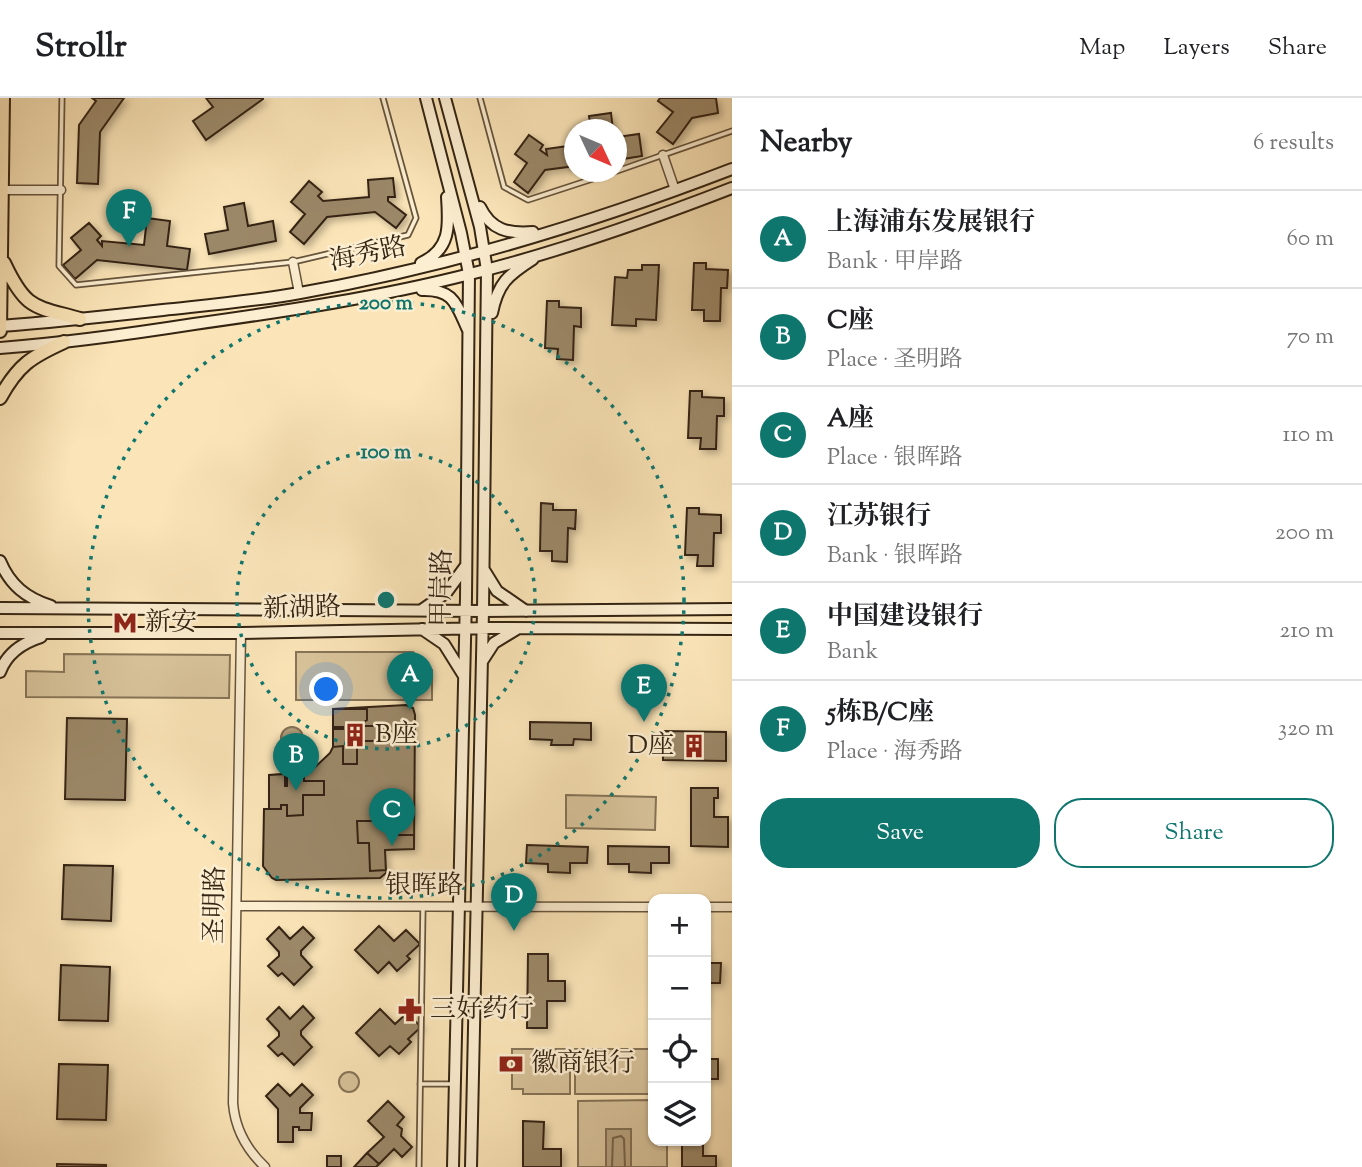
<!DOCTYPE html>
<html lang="en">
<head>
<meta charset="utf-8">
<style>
	body { margin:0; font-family:"Sorts Mill Goudy","Noto Serif SC",serif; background:#f6f6f6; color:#202124 }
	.controls { position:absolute; right:21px; bottom:21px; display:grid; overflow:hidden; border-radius:14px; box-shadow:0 2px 5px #0004 }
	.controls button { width:63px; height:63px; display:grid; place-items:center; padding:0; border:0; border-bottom:2px solid #e0e0e0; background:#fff; color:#202124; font:35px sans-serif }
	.compass { position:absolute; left:564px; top:21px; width:63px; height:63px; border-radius:50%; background:#fff; box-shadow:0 2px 5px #0004; rotate:134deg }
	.you { position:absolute; left:327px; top:592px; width:24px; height:24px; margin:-18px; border:5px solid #fff; border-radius:50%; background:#1a73e8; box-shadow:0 0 0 10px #1a73e833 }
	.badge { display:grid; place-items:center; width:46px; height:46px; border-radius:50%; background:#0f766e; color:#fff; font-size:23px; font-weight:700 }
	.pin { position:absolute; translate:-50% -58px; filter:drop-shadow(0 2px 4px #0008) }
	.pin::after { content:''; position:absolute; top:37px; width:24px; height:21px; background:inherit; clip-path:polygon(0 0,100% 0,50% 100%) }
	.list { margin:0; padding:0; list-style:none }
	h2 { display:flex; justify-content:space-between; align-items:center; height:91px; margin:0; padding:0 28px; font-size:30px }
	h2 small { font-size:23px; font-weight:400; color:#757577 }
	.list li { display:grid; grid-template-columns:46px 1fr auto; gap:21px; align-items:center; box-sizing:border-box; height:98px; padding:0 28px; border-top:2px solid #e0e0e0 }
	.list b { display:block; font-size:26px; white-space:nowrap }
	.list p { margin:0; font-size:23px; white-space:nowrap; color:#757577 }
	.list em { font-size:23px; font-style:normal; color:#757577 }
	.actions { display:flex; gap:14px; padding:21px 28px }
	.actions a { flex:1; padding:16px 0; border:2px solid #0f766e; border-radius:28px; text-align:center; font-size:24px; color:#0f766e }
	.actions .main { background:#0f766e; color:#fff }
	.icon { flex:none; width:38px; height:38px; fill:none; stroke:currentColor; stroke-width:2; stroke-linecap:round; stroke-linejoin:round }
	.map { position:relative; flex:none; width:732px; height:1069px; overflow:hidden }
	header { display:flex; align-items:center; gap:42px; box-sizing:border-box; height:98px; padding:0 35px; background:#fff; border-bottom:2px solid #e0e0e0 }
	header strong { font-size:33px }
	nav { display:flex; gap:38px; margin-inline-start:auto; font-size:24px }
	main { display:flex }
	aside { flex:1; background:#fff }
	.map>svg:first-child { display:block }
</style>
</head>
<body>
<header>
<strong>Strollr</strong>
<nav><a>Map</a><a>Layers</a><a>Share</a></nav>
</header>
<main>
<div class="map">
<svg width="732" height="1069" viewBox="0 0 732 1069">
	<defs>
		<filter id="shadow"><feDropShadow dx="3.5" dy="3.5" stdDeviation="3.5" flood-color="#0004"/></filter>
	</defs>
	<rect width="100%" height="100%" fill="#fbe5b8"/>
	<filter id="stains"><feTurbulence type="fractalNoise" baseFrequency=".00286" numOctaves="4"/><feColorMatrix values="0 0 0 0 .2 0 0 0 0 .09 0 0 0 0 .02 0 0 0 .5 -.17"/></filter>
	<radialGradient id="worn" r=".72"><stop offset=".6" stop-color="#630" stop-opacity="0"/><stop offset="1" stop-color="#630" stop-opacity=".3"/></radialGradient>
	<path fill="#d9c49c" stroke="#867457" stroke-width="2" d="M296,554H413L432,572V602H296Z
		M64,556L230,557L229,600L26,599V573L64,574Z
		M566,697L656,699L655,732L566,730Z
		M512,951H570V996H523V991H512Z
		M575,951H653V996H575Z
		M339 984a10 10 0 1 1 20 0a10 10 0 1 1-20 0Z
		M653,1002V1043H667V1069H631V1031H606V1069H578V1003Z"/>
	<path fill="#b7a380" stroke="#837054" stroke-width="2" d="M281 640a11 11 0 1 1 22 0a11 11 0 1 1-22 0Z
		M606,1031H631V1069H606Z"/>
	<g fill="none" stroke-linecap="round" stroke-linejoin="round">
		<path stroke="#766449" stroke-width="2" d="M612,1069L613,1040L621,1038L624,1041L625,1069"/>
	</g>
	<path fill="#9b8868" stroke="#342412" stroke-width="2" filter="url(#shadow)" d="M92,0H124L100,34L98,86L77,85L79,27L96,3Z
		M206,0H263V1L206,42L193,23L213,9Z
		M660,0H716L718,15L692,20L673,46L657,34L673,14L658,3Z
		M611,15L613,32H591L589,18Z
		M639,36L642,58L617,62V39Z
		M529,37L543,47L540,52L547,57L546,51L575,47V68L545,72L528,95L514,84L527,65L515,56Z
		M393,80L395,99H388V103L406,117L396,130L375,114L327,119L304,146L290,134L305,116L291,104L309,83L322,94L318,98L323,103L369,99L368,82Z
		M244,105L248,128L273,123L276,143L209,156L205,136L228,132L224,109Z
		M147,120L170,123L167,148L190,151L187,172L97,162L75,181L63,167L81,152L71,140L89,125L101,138L97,142L102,148V143L144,147Z
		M694,165H706V171L728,172L727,190H721L720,223H704V212H692Z
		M642,167H659L656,222L636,221V228L612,227L615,179L627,180L628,172H642Z
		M547,203H559V209L581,210V229L574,228L573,262L557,261L558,251L545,250Z
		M690,293H702V299L724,300V318H717L716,351H700L701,340H688Z
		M541,405L553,406V412H576L575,431L568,430L567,464L552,463V453H540Z
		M687,410H699V416L721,417V435H714L713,468H697L698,457H685Z
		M406,607L413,610L415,617L414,751L385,752L386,775L380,780L276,782L272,780L263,768L264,711H269V677L310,674L330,655L333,649V611Z
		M333,611H367V622L361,626V628H377V643H357V666H343V648L333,649V631H343V629H333Z
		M67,620L127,621L125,702L65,701Z
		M530,624L591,625V642L574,641L573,647H551L552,642L530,641Z
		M663,633L726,634V663L663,662Z
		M285,676V688H287V676H304V683H324V697H303V717L287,718V707H281V711H269V677Z
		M691,690H718V700H714V719H728V749L691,748Z
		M357,723H393L394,734H388V737H414V751L385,752L386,772L370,773L369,745H358Z
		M527,747L588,749L587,765H570V775L548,774V766L526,765Z
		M608,748L669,749V765H651V775L629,774V766H608Z
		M64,767L113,768L111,823L62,821Z
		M379,828L394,843L406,832L420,846L407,858L410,861L397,873L389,864L378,875L355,852Z
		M279,829L290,841L303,829L314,840L301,853V857L312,869L294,887L282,875L278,878L268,868L279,858V854L267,841Z
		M706,844L707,865H721L720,885H707V905Z
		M528,856H548V883H565V903H547V930H527Z
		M61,867L110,869L108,923L59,922Z
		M303,908L314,920L301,933V937L312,949L294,967L282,955L278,958L268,948L279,938V934L267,921L279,909L290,921Z
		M380,911L395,926L407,915L421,929L408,941L411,944L399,956L390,948L379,958L356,935Z
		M706,961H718V981H706Z
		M59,966L108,967L106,1022L57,1021Z
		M278,986L290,998L302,986L313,997L300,1010V1015H312L311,1032H299V1029H293V1044H278V1011L266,998Z
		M388,1003L404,1019L397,1027L402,1031L401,1038L412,1049L402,1059L394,1051L379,1066L367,1055L384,1039L368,1023Z
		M523,1023L544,1024L543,1051H561V1069H523Z
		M682,1043H703V1058H716V1069H682Z
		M367,1055L379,1066L376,1069H354Z
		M327,1058H341V1069H327Z
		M57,1066L106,1067V1069H57Z"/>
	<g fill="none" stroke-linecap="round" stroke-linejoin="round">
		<g stroke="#66543c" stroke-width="7">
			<path id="lane" d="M62,0L59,168L76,187L293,164L408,137L416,120L383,0
				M480,0L504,89L528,102L614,74
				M617,73L732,33
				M420,986H453
				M419,1069L423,809"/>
		</g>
		<g stroke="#66543c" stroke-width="11">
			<path id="street" d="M663,57L675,92
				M2,92H61
				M293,164L299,195
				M241,535L233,1005C235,1031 246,1051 265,1069
				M237,808L653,809
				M706,809H732"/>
		</g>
		<g stroke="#342412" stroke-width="14">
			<path id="secondary" d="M426,0L461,135L469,176L466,499L453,1069
				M445,0L480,129L487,172L483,513L471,1069
				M480,109C491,132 508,136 533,134
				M421,165C451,151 449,128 447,99
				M422,192C454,191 456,206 468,232
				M492,215C498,185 508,177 533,161
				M0,228C55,224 109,218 163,212C209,207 255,203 300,195C448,169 592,125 732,71
				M0,250C65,245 130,236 194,226C287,213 380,199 470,176C559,154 647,123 732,90
				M0,463C10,487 26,500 51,508
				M484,472L497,493L526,513
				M0,510L483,513L732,511
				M423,511L446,495L465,469
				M422,531L444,546L464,578
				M0,535H241L490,530L732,531
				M483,562L494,545L517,531
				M0,574C7,555 22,545 41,539"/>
		</g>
		<g stroke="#342412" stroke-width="16">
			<path id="primary" d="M4,165C26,212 34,208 80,221
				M0,233L3,0
				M0,300C18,267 31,259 64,244"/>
		</g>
		<use href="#lane" stroke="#fceed1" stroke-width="3.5"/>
		<use href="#street" stroke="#fceed1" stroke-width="8"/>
		<use href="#secondary" stroke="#fceed1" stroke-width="10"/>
		<use href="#primary" stroke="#fbe5b8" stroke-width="12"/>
	</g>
	<g fill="none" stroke="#0f766e" stroke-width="3.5" stroke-dasharray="3.5 7">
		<circle cx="386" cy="502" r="149"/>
		<circle cx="386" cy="502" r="298"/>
	</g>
	<defs>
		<g id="metro-bare" transform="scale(1.89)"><path d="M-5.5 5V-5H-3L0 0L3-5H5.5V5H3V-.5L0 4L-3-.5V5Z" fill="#8f2418" stroke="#fceed1" stroke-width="2.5" paint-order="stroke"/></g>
		<g id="building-bare" transform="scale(1.89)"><path d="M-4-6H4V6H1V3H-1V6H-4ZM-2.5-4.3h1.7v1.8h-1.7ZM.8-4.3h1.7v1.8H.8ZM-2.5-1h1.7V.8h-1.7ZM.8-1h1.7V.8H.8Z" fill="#8f2418" stroke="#fceed1" stroke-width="2.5" paint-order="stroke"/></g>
		<g id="pharmacy-bare" transform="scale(1.89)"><path d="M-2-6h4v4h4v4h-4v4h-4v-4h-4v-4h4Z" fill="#8f2418" stroke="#fceed1" stroke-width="2.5" paint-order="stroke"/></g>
		<g id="bank-bare" transform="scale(1.89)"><path d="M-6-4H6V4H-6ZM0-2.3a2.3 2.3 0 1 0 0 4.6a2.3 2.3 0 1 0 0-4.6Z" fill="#8f2418" stroke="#fceed1" stroke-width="2.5" paint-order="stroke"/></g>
	</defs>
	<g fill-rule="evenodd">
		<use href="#metro-bare" x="125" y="525"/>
		<use href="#building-bare" x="355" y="637"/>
		<use href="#building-bare" x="694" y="648"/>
		<use href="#pharmacy-bare" x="410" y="912"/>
		<use href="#bank-bare" x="511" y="966"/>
	</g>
	<g text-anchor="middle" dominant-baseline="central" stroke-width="5" stroke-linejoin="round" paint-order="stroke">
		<g font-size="26" fill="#342412" stroke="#fceed1">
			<text transform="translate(368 157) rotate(-12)">海秀路</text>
			<text transform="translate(443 490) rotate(-89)">甲岸路</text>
			<text transform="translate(302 511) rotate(-2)">新湖路</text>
			<text x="424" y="788">银晖路</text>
			<text transform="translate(216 807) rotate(-89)">圣明路</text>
		</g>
		<g font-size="26" fill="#342412" stroke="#fceed1" text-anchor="start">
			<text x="145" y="525">新安</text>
			<text x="375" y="637">B座</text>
			<text x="674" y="648" text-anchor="end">D座</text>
			<text x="430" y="912">三好药行</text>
			<text x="531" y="966">徽商银行</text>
		</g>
	</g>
	<circle cx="386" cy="502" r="10" fill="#0f766e" stroke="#fceed1" stroke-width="3.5"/>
	<g font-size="21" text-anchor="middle" font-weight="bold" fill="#0f766e" stroke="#fceed1" stroke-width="5" stroke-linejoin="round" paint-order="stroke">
		<text x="386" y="211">200 m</text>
		<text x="386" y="360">100 m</text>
	</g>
	<rect width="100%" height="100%" filter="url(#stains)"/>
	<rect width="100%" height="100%" fill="url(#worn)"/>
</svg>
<div class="controls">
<button>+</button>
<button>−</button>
<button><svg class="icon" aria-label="locate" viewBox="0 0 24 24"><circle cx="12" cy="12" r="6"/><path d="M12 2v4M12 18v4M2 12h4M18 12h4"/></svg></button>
<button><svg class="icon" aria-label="layers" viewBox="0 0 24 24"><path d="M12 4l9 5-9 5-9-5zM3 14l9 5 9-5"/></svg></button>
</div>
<svg class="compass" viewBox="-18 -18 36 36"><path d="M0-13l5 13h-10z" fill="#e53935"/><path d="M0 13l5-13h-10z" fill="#757577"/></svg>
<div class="you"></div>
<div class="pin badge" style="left:410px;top:612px">A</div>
<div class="pin badge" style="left:296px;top:693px">B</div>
<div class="pin badge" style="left:392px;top:748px">C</div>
<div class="pin badge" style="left:514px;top:833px">D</div>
<div class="pin badge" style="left:644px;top:624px">E</div>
<div class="pin badge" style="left:129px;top:149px">F</div>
</div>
<aside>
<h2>Nearby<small>6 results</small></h2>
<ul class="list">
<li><span class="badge">A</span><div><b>上海浦东发展银行</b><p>Bank · 甲岸路</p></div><em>60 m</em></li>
<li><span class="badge">B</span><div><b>C座</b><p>Place · 圣明路</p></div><em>70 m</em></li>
<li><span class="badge">C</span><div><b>A座</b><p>Place · 银晖路</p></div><em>110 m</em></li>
<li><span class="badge">D</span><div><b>江苏银行</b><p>Bank · 银晖路</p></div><em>200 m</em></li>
<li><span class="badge">E</span><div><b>中国建设银行</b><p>Bank</p></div><em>210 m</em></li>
<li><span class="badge">F</span><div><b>5栋B/C座</b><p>Place · 海秀路</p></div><em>320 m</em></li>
</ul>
<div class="actions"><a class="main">Save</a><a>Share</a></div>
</aside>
</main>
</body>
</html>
